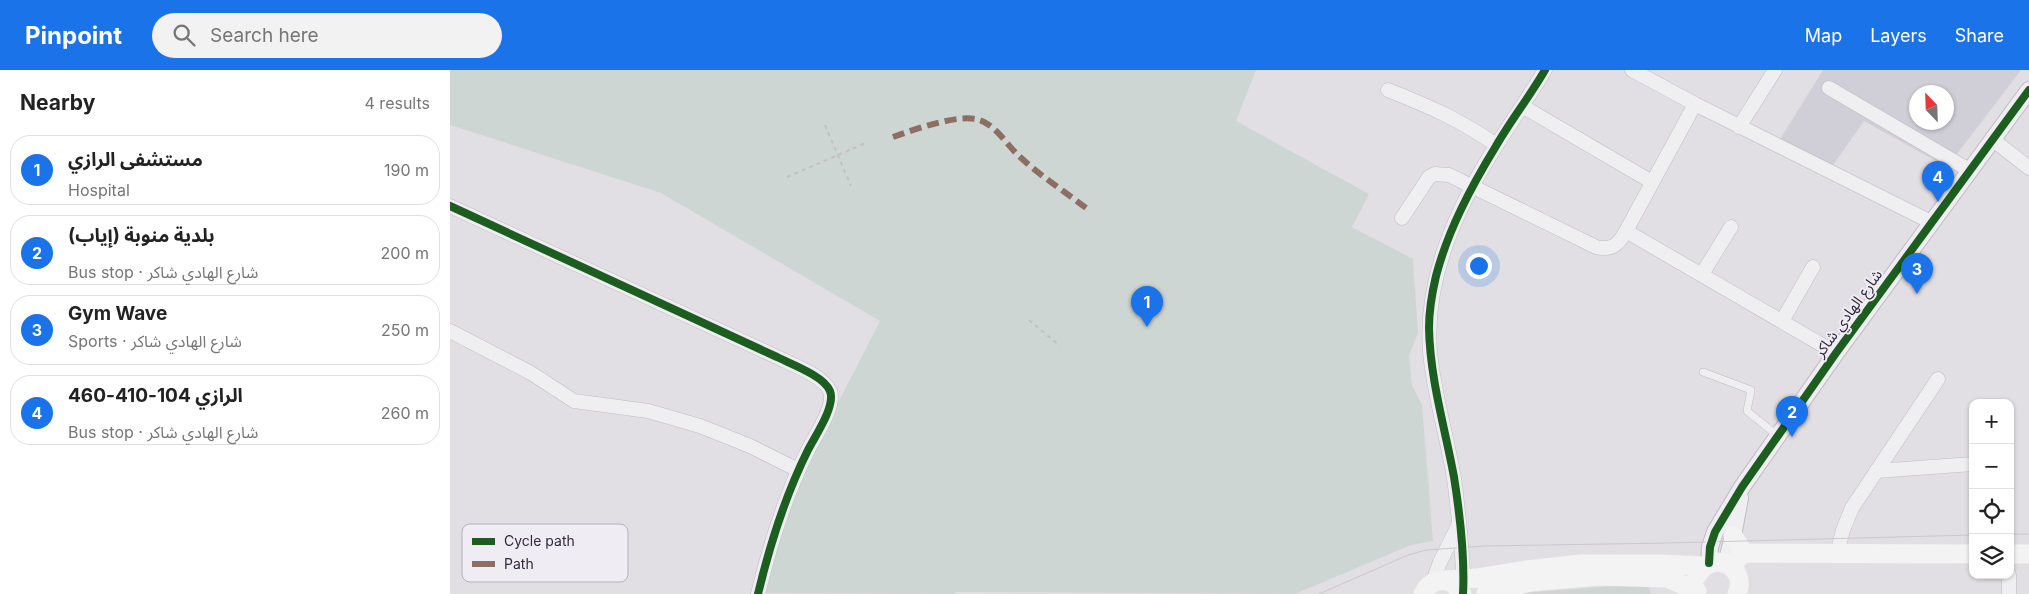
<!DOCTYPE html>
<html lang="en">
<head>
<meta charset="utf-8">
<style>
	body { margin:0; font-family:Inter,"Noto Sans Arabic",sans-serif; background:#f2f2f2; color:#222 }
	.controls { position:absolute; right:15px; bottom:15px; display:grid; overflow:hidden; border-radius:10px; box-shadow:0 1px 4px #0004 }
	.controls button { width:45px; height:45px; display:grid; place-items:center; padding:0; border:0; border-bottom:1px solid #e0e0e0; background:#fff; color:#222; font:25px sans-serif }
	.compass { position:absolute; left:1459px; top:15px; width:45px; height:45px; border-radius:50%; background:#fff; box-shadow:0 1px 4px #0004; rotate:337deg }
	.you { position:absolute; left:1028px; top:195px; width:18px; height:18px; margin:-12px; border:4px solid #fff; border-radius:50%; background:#1a73e8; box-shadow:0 0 0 8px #1a73e833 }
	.badge { display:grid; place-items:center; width:32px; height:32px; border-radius:50%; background:#1a73e8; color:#fff; font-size:16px; font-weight:700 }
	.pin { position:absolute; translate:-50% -41px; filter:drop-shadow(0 1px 2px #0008) }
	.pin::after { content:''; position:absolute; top:26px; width:18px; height:15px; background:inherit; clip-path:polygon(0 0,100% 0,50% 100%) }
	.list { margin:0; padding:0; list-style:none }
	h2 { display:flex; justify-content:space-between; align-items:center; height:65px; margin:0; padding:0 20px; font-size:21px }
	h2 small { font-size:16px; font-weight:400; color:#767676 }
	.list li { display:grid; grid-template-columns:32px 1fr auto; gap:15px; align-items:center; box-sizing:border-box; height:70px; margin:0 10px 10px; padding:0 10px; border:1px solid #e0e0e0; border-radius:20px }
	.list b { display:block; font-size:19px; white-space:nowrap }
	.list p { margin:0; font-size:16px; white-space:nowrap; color:#767676 }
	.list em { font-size:16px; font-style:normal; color:#767676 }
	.icon { flex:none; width:28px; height:28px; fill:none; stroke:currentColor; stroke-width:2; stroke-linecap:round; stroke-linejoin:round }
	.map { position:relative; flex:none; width:1579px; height:524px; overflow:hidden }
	header { display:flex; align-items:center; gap:30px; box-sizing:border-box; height:70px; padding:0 25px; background:#1a73e8; color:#fff }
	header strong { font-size:24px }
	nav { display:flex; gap:28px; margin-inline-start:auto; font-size:18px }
	.search { width:350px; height:45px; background:#f2f2f2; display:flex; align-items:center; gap:12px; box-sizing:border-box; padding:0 18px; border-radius:28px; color:#767676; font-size:19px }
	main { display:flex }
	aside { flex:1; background:#fff }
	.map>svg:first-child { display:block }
</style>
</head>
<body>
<header>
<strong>Pinpoint</strong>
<div class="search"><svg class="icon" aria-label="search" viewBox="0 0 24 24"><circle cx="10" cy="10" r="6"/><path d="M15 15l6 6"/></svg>Search here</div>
<nav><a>Map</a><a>Layers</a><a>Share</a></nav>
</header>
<main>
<aside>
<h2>Nearby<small>4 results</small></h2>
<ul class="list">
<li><span class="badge">1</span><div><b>مستشفى الرازي</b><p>Hospital</p></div><em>190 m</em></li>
<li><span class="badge">2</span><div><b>بلدية منوبة (إياب)</b><p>Bus stop · شارع الهادي شاكر</p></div><em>200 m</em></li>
<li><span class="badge">3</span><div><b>Gym Wave</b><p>Sports · شارع الهادي شاكر</p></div><em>250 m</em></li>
<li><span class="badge">4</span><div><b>الرازي 104-410-460</b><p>Bus stop · شارع الهادي شاكر</p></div><em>260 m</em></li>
</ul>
</aside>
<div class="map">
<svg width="1579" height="524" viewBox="0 0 1579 524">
	<rect width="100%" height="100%" fill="#e1dfe3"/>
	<path fill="#d0ced6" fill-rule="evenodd" d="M1373,0H1571L1497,97L1414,51L1381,98L1329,71ZM1466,22H1496V52H1466Z"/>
	<path fill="#ced6d4" d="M0,0H806L786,51L919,124L902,157L963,189L968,263L959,286L962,315L972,335L983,471L961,475L845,524L505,522V524L311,523L332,453L369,370L430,251L211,123L0,55Z
		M1191,514L1199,518L1201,524H1057Z"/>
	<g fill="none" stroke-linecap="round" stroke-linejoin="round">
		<g stroke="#bfbdc1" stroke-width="8">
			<path id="service" d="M1253,302L1301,320L1297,341L1328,366"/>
		</g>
		<g stroke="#bfbdc1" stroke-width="15">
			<path id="minor" d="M1182,0L1245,34L1481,152
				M1379,18L1519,100
				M938,20C976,35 1013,51 1046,75
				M1072,36L1202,112
				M1289,57L1325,0
				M1542,69L1579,98
				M0,136L327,287C341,294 374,306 380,321C386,336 365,366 358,380C335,426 320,474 308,524
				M952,148L979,107L985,104L999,105L1146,177C1162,181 1169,174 1176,161L1245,34
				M1176,161L1386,283
				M1252,204L1281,157
				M1332,251L1363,197
				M0,261L81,303L124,331L198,341L250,356L300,376L348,400
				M1426,401L1523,394
				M1387,484L1393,460L1402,438L1488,309
				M1559,505V524
				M983,512L990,492L1008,456
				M1013,518C1014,503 1012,488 1011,472C1009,451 1007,430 1004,408C997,366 984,325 980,282C974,207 1008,135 1048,73C1063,49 1080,25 1095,0"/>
		</g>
		<g stroke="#bfbdc1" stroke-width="18">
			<path id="tertiary" d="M1259,493L1260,477L1265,462L1292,417L1386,283L1579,20
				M1276,494L1283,466L1290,428"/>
		</g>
		<path stroke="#c3c0c5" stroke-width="2" stroke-dasharray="4 4" stroke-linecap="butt" d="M375,55L401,116
			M337,107L418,72
			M579,250L610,276"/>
		<use href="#service" stroke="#efeef0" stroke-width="7"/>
		<use href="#minor" stroke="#efeef0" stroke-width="14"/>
		<use href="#tertiary" stroke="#efeef0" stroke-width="16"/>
		<path stroke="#f4f3f4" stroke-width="19" d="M1283,466L1294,483
			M1560,484H1579
			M1280,496L1294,483L1523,484
			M1247,506C1262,478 1299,497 1287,524
			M996,510L1028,508L1077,500L1131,494H1212L1254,496
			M973,524C979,511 990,508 1003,513L1012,524
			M1036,524L1080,512L1148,506L1217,508L1247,521"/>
		<path stroke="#c9c8cb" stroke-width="1" d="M1560,464H1579
			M869,524L958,485L976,480L1035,476L1218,473L1523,465"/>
		<path stroke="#8d6e63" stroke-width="6" stroke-dasharray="12 6" stroke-linecap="butt" d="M443,67C463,60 509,43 529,50C546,55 556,74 569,86C589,105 614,121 636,138"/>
		<g stroke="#efecf3" stroke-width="11">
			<path id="cycleway" d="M0,136L327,287C341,294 374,306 380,321C386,336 365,366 358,380C335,426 320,474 308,524
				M1259,493L1260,477L1265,462L1292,417L1386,283L1579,20
				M1013,524C1015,486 1010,445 1004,407C995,358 980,309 979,258C979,241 982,223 986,206C998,160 1021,117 1046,76C1061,50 1080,26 1095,0"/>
		</g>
		<use href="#cycleway" stroke="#1b5e20" stroke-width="8"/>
	</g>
	<g text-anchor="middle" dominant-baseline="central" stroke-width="4" stroke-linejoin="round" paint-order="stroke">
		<g font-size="15" fill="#2f293a" stroke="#efecf3">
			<text transform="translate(1398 243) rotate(-54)">شارع الهادي شاكر</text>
		</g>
	</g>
	<rect x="12" y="454" width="166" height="58" rx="8" fill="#efecf3" stroke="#b5b2bc" stroke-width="1"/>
	<rect x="22" y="468" width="23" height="7" fill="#1b5e20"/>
	<rect x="22" y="491" width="23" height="6" fill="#8d6e63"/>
	<g font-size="14" fill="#2f293a">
		<text x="54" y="476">Cycle path</text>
		<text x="54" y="499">Path</text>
	</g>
</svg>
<div class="controls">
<button>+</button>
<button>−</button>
<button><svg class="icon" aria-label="locate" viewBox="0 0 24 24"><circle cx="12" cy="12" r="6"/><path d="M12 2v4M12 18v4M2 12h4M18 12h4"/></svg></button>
<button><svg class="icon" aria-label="layers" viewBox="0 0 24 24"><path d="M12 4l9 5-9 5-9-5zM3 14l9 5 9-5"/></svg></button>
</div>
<svg class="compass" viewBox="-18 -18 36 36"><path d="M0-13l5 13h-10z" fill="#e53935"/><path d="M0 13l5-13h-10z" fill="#767676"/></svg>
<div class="you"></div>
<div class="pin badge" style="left:697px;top:257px">1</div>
<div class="pin badge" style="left:1342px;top:367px">2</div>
<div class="pin badge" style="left:1467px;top:224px">3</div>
<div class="pin badge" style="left:1488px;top:132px">4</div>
</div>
</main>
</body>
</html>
